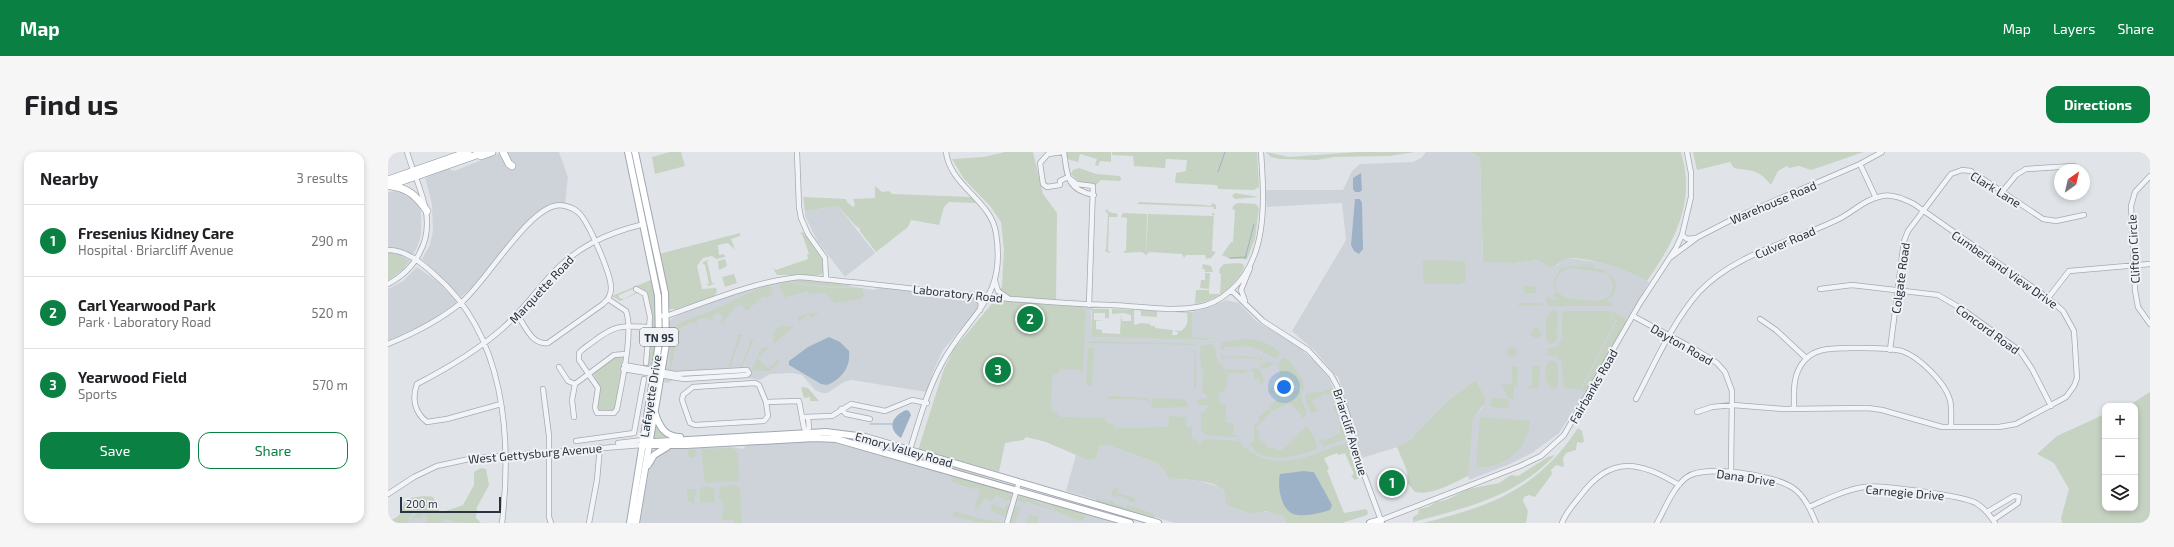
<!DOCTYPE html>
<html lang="en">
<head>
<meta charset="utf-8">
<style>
	body { margin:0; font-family:"Exo 2",sans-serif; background:#f6f6f6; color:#202124 }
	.controls { position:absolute; right:12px; bottom:12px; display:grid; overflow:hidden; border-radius:8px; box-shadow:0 2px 6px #0003 }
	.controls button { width:36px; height:36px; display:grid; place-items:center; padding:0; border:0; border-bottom:1px solid #e0e0e0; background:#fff; color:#202124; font:20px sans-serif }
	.compass { position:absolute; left:1666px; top:12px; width:36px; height:36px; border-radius:50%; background:#fff; box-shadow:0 2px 6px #0003; rotate:34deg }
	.scale { position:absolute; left:12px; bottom:10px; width:101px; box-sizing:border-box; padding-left:4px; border:2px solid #29323f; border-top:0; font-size:11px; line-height:14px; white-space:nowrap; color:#29323f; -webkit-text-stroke:3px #f0f2f6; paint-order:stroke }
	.you { position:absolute; left:896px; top:235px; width:14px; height:14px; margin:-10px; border:3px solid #fff; border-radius:50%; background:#1a73e8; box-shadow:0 0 0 6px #1a73e833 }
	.badge { display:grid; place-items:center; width:26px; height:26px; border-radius:50%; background:#0b8043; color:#fff; font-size:13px; font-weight:700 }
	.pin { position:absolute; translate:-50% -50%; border:2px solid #fff; box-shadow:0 1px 4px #0006 }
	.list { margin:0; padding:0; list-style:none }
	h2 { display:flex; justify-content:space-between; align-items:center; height:52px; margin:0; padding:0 16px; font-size:17px }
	h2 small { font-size:13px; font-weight:400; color:#757577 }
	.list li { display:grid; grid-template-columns:26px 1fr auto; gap:12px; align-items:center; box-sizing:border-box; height:72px; padding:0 16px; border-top:1px solid #e0e0e0 }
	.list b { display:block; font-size:15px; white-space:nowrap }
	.list p { margin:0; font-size:13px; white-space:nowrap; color:#757577 }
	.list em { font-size:13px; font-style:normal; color:#757577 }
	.actions { display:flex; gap:8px; padding:12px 16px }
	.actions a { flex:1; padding:9px 0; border:1px solid #0b8043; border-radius:12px; text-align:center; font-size:14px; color:#0b8043 }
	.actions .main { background:#0b8043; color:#fff }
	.icon { flex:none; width:22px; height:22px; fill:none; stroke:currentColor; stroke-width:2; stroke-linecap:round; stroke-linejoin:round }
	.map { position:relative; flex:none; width:1762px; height:371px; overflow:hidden; border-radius:12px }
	header { display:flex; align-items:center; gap:24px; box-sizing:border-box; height:56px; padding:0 20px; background:#0b8043; color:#fff }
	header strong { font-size:19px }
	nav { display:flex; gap:22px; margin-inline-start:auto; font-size:14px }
	.intro { display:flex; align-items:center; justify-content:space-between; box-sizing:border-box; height:96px; padding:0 24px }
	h1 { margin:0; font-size:28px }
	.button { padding:10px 18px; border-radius:12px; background:#0b8043; color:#fff; font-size:14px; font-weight:700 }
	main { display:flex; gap:24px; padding:0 24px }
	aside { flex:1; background:#fff; border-radius:12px; box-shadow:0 2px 6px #0003 }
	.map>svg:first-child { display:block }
</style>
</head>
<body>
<header>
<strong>Map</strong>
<nav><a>Map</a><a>Layers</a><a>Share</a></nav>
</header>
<div class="intro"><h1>Find us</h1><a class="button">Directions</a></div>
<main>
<aside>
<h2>Nearby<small>3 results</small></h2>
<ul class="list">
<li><span class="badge">1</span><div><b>Fresenius Kidney Care</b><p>Hospital · Briarcliff Avenue</p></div><em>290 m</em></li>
<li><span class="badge">2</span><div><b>Carl Yearwood Park</b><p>Park · Laboratory Road</p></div><em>520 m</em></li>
<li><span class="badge">3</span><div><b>Yearwood Field</b><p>Sports</p></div><em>570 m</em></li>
</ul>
<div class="actions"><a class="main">Save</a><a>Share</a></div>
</aside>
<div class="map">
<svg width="1762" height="371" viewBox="0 0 1762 371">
	<rect width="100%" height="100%" fill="#e0e4e8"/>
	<path fill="#ced3da" d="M114,0H171L180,25L177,52L162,53L145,64L123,87L89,131L73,145L57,128L34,107L42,93L45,79L44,52L37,26L60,16L66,19Z
		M1038,0H1083L1092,6L1095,110L1125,111L1151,108L1162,116L1170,113L1174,108L1180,106L1210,110L1245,120L1261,130L1191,251L1171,281L1144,301L1122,312L1081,328L1079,318L1085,265L1094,256L1097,245L1088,228L1063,246L1048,264L1016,293L974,306L950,224L947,223L928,200L904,179L958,88L954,51L879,55L877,38H955L964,19L972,12L1025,10L1033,6Z
		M10,39L18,41L29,52L33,58V82L30,93L21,111L0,128V40Z
		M450,54L487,101L457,125L430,90L417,64V59Z
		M29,115L50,130L69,150L40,171L0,189V137L15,129Z
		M398,128H427L485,138L494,135L586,145L591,149L590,157L555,198L545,220L539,240L463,228L456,230L439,241H434L427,238L414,223L404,221L382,222L372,228L354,225L287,227L280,231L275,230L279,219L276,217L281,170L284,166L340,144Z
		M838,148L851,151L868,169L911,195L930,213L940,225L949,245L963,295L893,317L807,292L672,291L661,255L664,208L697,184V158L694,155H706L703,159V185L823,188L830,186L804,185V160L817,157Z
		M429,289L455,291L731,371H252L262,313L265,306L279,297L344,295L355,297L358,293Z
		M712,293H719L767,310L775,317L781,326L811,329L832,335L837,341V350L840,354L864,362L873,359L886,361L895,364L899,371H787L678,339L688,303L708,306Z
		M45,345L55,367L71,371H19L27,358Z"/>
	<path fill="#c6d2c2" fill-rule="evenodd" d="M282,0H293L297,14L267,22L264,5Z
		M617,0H645L655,42L669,61L668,151L694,152L698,159L695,219L692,221L691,218L672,217L671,220L664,224L663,258L671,262L672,265L715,266L716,263L718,270L727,273V276L780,275L781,264L799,265L798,275H804V285L802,287H808L810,291L812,292L816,287L851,289C856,296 862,300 870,304C900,319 931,298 960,291L963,294L971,326L967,328L963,324L966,322L957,301L950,303L949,301L936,306L941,317L939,318L956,361L978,357L980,360L979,363L954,371H899L895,364L877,359L864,362L840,354L837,350V341C831,327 795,328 781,326L775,317L767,310L719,293H712L708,306L700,308L658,290L638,285L635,288L617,291L611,320L530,298L556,217L566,197L607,148L614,134L616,97L613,70L602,54L576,27L564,7L596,5ZM916,319L926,320L935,337Z
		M678,0H723V10L712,9L710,14L707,13L709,7L692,2L690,10L679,7Z
		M724,0H869L871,35L866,38L830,37L829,33L787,31L788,21L798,19L799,8L778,7L777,16L746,14L745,4L724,3Z
		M878,0L901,5L969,0H1027L1002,4L946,5L929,8L891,7L883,5Z
		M1083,0H1293C1308,51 1287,88 1259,129C1243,118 1200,105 1181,106C1173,107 1170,114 1162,116L1150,108L1125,111L1095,110L1092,6Z
		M1305,0H1476L1423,18L1411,14L1401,16L1399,14L1390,19L1383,33C1370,17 1364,19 1346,16L1342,10L1309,18Z
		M691,16L708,22L732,24L733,27L732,29L713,28L709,32L692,31L683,22L685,18Z
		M487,34L494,40L501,39L504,42L583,45L588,51L561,50L556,55L551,73L523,68L520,75L488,100L472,79V77L466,72L450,54L417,59L415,45L458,47L459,50L465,55L467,53L465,47L487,46Z
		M847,41L871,45L847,47L844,44Z
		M751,50L818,53H816L823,54L824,51L828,53V57H825L826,55L749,52Z
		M850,51L868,52L871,56L867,87L859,107H842L834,103L843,90H845L847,58L844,57L846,53Z
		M719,57L721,60L730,62L729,65H721L720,99L723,100L722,101L716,99L718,98L720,62L717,59Z
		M735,61L759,62L758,103L754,100L735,101L738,98L739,66L733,65Z
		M824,61H826L824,99L828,100L823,106L818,107L817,103H798L796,106L794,102L761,100L758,104L760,62L825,64Z
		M415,80L434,107L436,120L433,123H389L385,116L388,118L420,107L419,103L421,102L414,82H411Z
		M352,81V84L343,87L347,98L340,91L330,93L331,103L336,102L337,105L328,107L324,104L315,106L309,114L314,137L328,136L329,140L326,144L288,157H281L271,102Z
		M0,101L11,103L20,109L16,117L0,128Z
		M337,107L339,114L331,118L330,109Z
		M319,108L322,109H319L324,131H327L321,134L318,132H321L319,122H321H319L317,113L314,111Z
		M1035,108L1077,109L1078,129L1072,132H1038L1035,129Z
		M850,111L855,112L856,116C846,135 828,149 807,152L808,138H821V142H832L833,122L831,121L832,116L836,112Z
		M815,112L823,114L825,120H817V118L814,116Z
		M1187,112L1206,113V116C1226,118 1237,136 1218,150H1224V154H1159L1158,145L1169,148V145L1164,144L1168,141L1165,129L1172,117L1182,114L1202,115ZM1183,116L1219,121L1225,132C1225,152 1207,149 1193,148C1187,147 1180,147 1175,144C1160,136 1169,117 1183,116Z
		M817,121H822L821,137L812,136L813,128H817Z
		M346,122L349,131L337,135L334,125Z
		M265,127C268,150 273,194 262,215H259L263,169L261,145L247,134L245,137L231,143V146L236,147L249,140H252L232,149L224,144Z
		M400,128H427L465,134L445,135L395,129Z
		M394,130L443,136H474L476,143L473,147L447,151L437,141L421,142L420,139L398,145V148L391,134Z
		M382,133L385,142L378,146L377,144L374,145L359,159L353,152L350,155L348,154L335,170L337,172L330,170H333L335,166L331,160L329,162L327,161L324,166L326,168L319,166L310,167L308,171L310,173L302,170L297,174L294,173L286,200L283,218L286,220L282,218C281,213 283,178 288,174C298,167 311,164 323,159C343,150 362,139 382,133Z
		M1136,134H1148V141H1136Z
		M1131,151H1153L1154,153L1130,154Z
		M704,157H721V166H717V161H706V168L717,169H708V177L714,178V181L732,182L733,163L734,169H743V163L736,161L724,162V157L746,158V173L753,171L762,172L763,174H767V176L785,178L784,183H789L790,180L786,178L793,179C800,174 800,169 799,161L776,159L804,160V185L832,186L819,188L703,185Z
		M750,158L769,159V165L753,164V159Z
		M1167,158L1170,161L1169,187L1167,191L1163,192L1158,187V167L1161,161Z
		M1177,159H1223V163L1228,168L1192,238L1176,235L1173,209L1168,204L1158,203L1160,200L1158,197L1169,195L1174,187L1180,189L1174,185V162Z
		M1224,159L1237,166L1238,171L1199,240L1193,239L1229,169L1224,162Z
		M431,160L424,166L420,163L410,171V164Z
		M394,173L406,175L385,192L386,179Z
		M1143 181a5 5 0 1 1 10 0a5 5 0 1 1-10 0Z
		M351,182L357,184H353L342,216L344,217H337L340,216Z
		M361,186L368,189H365L354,215L356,216L349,217L352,216L363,188Z
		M858,187C869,187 887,192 892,202L887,206L874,200V198L859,194L836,195V198H833V191L835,190Z
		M702,189L808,192L809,193L700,191Z
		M822,192L826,195L830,210L835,213V216L813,217L812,194Z
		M1119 200a5 5 0 1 1 10 0a5 5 0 1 1-10 0Z
		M374,195L381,196L369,206L380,216L391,207V211L381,219L368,218L366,220L364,217Z
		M707,195L705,209L708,210L705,211L704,233L707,234H701L698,232L700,196Z
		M804,198L808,199V235L805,237L803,236H806V222L804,221L806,220L807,199Z
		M835,202L836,205L854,204L872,206L873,204L875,206L873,210L872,207L840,206H836L834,209L833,204Z
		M227,204L235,206L227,256L224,259L211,260L209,257L212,237L205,221Z
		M895,206L899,207C906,215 919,228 915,238L908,234L887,228L892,222L890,212Z
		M879,209L886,211L878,217L872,216V214Z
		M1162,209H1167L1170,213V234L1168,237C1156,237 1154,215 1162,209Z
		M1124,214L1130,215L1129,237L1128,234H1126L1125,247H1121L1113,233L1124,232Z
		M1144,214H1152L1151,236L1141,237L1140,234L1144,233Z
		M829,216L837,217V222L838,217L861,218L856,221H839L838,238L832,240L830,244L832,251L838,253V270L846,271L845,283H849V285L821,284L813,280V261L817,259L818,256H821L820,253H812L809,250L810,247H819V243L814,241L815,218Z
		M862,218C872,212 876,222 875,233L872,232V227H866V221Z
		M1088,228L1097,245L1096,252L1085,266L1080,324C1065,331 1043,344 1027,340L1020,331L1019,319L1009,295L1022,288L1063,246Z
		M888,229L914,239C910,249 921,256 917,265L912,266L914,264L902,251L884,259L881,255L890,247L880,239Z
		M413,235L420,236L431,249H422V245L416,246Z
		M943,236L946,237L960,283L957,287L935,295L931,288L934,286L936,289L952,281V270L945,255L948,253L942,242L939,243L938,241L926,247L927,249L923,248L919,241L934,240Z
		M1762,240V371H1674L1673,366L1681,337L1666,311L1649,302L1669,284L1717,262V356H1747V254H1740Z
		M918,241L922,248L926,250L925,251L930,259L923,261L917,246Z
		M720,244L761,246L762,250L760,251L759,248L741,247H738V250L737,247H722L721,250Z
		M765,246L797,247L801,255L763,256Z
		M1103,246L1120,247L1121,249V256L1102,255Z
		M880,257L883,260L868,276L871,282L869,284L882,297L884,295L892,299L905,288L903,285L906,286L917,276V273C923,277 929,290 929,297C913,304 869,315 862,291L867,289L866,288V271H871V265Z
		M1094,265L1142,269C1140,298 1117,317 1088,315L1092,267Z
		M268,272L280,285L265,286Z
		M1190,276L1194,279L1196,289L1194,291L1189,290L1188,298L1178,301L1175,306L1176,315L1168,313L1163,318L1164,322L1147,345L1141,343L1136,345L1135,349L1140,359L1138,371H1035C1103,354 1149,338 1190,276Z
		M344,296L349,300L350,304L351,329L317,331L313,297Z
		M299.5 301a4.5 4.5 0 1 1 9 0a4.5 4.5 0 1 1-9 0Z
		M528,303L626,332L528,307L526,305Z
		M1167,303C1128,345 1077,356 1025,370V365L1030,362L1031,357L1040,355L1048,350L1058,348L1080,337L1111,331L1123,323L1130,324L1160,305Z
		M93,316L98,317L101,333L89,355L88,366L93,371H71L55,367L56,371H37L40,367L35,363L32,367L28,365L22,371L29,360L39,363L32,358H27L19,371H0C3,367 7,367 10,364C15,361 14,353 17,349C20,345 41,343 45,345L52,361L75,353L86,333V320Z
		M552,319L620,339L625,344L624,347L617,349L615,346L608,344L603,349L596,346L590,357H583H586L592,340L590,336L585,337L564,330L563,324Z
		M347,333L352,337L354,371H346V368H334L335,351L331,346L332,335Z
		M315,334L326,336L327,350L312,351V339Z
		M726,335H729L730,341L747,346L746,350H741L740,347L728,343L727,346L723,343Z
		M299,337H308L306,352L300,349Z
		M632,344L644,346V348L666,358L665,361V358L639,350L637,352L629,348Z
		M709,344V346L720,350L723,348L726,349L725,351L737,355L740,353L766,362L767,367L708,350Z
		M645,346L697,362V366L693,369L668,359L666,361L667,357Z
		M605,352L617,357L618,353H621L620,363L616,364L602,358Z
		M629,354L634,358H631L627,371H622L627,355Z
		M567,359L590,366L617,371H594L564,364Z
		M641,362L651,365L649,371H638Z"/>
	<path fill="#9db2c7" d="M973,21L974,38L972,40H967L965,37V26Z
		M967,47H972L974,51L975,97L971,102L966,99L963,93Z
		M441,185L452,190L461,199C463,215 454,227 439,233L433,232L401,213V209L420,195Z
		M518,258L521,259L523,263L513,286C499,276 503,265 518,258Z
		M916,319L926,320L944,353L942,358C933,361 920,364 910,363C893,362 889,334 892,322Z"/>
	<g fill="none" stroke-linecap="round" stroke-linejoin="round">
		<path stroke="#9db2c7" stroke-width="1" d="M830,20L837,0
			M842,106L857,105
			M857,107L866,72
			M482,272H504"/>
		<g stroke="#a5abb2" stroke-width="6">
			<path id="minor" d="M409,0L411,55L413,66L420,82L437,106L438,127
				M675,0L660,2L652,11L655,32L659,35L672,33V29L680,25
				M676,0C679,24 679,38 706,43
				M1472,12L1488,46
				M1762,24L1747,40L1743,54L1747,138L1750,155L1762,172
				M680,25L689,32L705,34L701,153
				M1614,40L1628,23L1638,17L1686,14
				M1294,83L1299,87L1308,86
				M0,98C18,98 34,111 47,123C117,183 124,285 114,371
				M1283,105L1310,85L1349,65L1472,12L1494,0
				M607,129L610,139L620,146
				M0,132C15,124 25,115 32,100C50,66 29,34 19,0
				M248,137L257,142L262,165L258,211
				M1432,137L1464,133L1550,143L1574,157L1632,199L1644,217L1663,254
				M843,138L875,169L920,198L943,223L949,234L959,261L971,309L994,371
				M586,143L593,151L592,158
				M1660,146L1681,119L1762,112
				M220,147L238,159C246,180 233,234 229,257L226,261H209L207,256L210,236L191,208V201C195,196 201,193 206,189C228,172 234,174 262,175
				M857,149L853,138L862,116
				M272,164L281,163C324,148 366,130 411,125C515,134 618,150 722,153C750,154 782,160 810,155C822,153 833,147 842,139C881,106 876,46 873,0
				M1245,164L1308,198L1329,211L1337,220L1344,239L1343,320
				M1372,167L1388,178L1418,206
				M0,192C27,181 51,169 74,150C99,128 137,62 166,54C174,52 185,55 191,61C201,71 223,122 223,136C223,142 220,148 215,152L160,191C143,193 138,174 129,163
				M1502,198L1516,89L1520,79L1563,22L1574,18L1583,19L1655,67L1668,69L1696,63
				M171,215L180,229L187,232L226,203L238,202
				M235,217L296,227L359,223L361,221L359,218L287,222L236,213
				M155,237L161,284V365L163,371
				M1248,247C1266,213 1285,169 1311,140C1348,101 1404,90 1451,67C1465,60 1477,47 1494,44C1505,42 1516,47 1526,52L1660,146L1675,159L1686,179L1689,226L1686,234L1678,245L1628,272L1611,275H1554L1494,258L1480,256L1396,257L1345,253L1324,255L1309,260
				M378,250L380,264L376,269L307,273L302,271L294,248L295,243L305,235L367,231L371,233L378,250L411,249L416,276L419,279
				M113,252L59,267L39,270C26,260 24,246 29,232C60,216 89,199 115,176C133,160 147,141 162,124C188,95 219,81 256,72
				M453,257L458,262L482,267
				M1406,257C1406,240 1404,222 1417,208C1428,195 1446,197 1462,196C1478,196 1498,195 1514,199C1531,205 1557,230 1562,248C1564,256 1563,266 1563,275
				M186,265L184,248L187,232
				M415,265L444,264L463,252L497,259L524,248L539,251
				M419,279L421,276L420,265
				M188,289L246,281L256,227
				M230,291L255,288
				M519,307C529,276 538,241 553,213C580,161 619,149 608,81C603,48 562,34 558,0
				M0,342L26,325L49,314L86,306L254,293
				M1421,355C1439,347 1457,338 1476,335C1491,332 1575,344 1588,351C1596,356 1602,363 1607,371
				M1599,360L1626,344L1631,345L1630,351L1605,368
				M993,368L1132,314L1153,304L1176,283L1252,151L1288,96L1294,83L1303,45V21L1299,0
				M201,371L209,328L212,295
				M619,371L631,330
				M1174,371C1178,360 1186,352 1193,343C1223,303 1252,309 1291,333
				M1269,371C1277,357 1285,335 1299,325C1317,312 1387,323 1405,336C1417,344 1423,359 1428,371"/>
		</g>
		<g stroke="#a0a8b4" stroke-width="8">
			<path id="major" d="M240,0L270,144L271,191L242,371
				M247,0L277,141L278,192L248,371
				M267,261C271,274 277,285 292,285
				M255,288L266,290L438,280L477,285L770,371
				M254,293H298L427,286L448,287L742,371
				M260,313L266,303L279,295
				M982,371L993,368"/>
		</g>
		<g stroke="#88929e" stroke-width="8">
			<path id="highway" d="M115,0L121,12L124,14
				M93,4L104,0
				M0,28L80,0
				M0,34L97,0
				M3,34C21,36 29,45 39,59"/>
		</g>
		<use href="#minor" stroke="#f3f4f7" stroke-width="4.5"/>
		<use href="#major" stroke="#fff" stroke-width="6"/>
		<use href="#highway" stroke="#fff" stroke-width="7"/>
	</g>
	<g text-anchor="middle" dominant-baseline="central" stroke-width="4" stroke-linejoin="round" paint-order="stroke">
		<rect fill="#f0f2f6" stroke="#656c76" stroke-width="1" x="252" y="176" width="38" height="18" rx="3"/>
		<g font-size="11" font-weight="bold" fill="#29323f">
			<text x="271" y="185">TN 95</text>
		</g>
		<g font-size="12" fill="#29323f" stroke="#f0f2f6">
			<text transform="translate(1608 37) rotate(32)">Clark Lane</text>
			<text transform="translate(1385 50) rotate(-23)">Warehouse Road</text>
			<text transform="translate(1397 90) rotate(-23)">Culver Road</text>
			<text transform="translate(1745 97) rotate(-93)">Clifton Circle</text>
			<text transform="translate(1617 117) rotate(35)">Cumberland View Drive</text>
			<text transform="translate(1512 126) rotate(-82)">Colgate Road</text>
			<text transform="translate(153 137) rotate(-47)">Marquette Road</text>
			<text transform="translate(570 141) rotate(6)">Laboratory Road</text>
			<text transform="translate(1600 177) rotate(36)">Concord Road</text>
			<text transform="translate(1294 192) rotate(30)">Dayton Road</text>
			<text transform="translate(1205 234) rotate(-60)">Fairbanks Road</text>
			<text transform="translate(262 244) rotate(-81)">Lafayette Drive</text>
			<text transform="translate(963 280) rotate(73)">Briarcliff Avenue</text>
			<text transform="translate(516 297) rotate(16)">Emory Valley Road</text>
			<text transform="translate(147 301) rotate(-5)">West Gettysburg Avenue</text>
			<text transform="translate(1358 325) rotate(8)">Dana Drive</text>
			<text transform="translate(1517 340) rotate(5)">Carnegie Drive</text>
		</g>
	</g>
</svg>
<div class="controls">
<button>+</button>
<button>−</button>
<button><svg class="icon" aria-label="layers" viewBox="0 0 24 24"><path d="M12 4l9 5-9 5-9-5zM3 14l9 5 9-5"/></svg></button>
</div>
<svg class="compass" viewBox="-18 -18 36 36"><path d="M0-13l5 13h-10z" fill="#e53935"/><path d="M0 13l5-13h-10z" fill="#757577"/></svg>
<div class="scale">200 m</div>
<div class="you"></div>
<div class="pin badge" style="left:1004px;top:331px">1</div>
<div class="pin badge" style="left:642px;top:167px">2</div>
<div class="pin badge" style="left:610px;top:218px">3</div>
</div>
</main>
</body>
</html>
